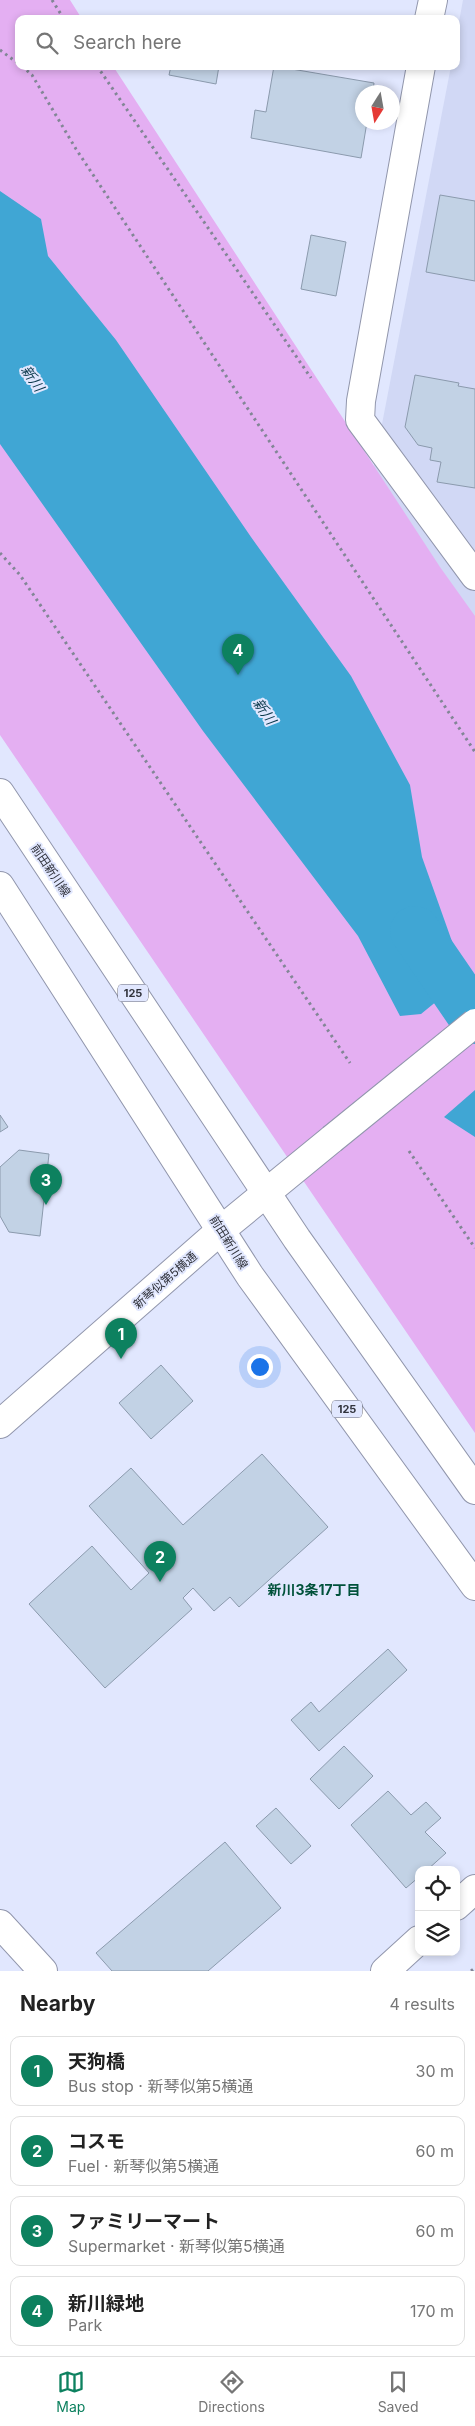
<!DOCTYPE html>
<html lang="en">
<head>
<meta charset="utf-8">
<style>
	body { margin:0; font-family:Inter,"Noto Sans JP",sans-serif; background:#f6f6f6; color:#222 }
	.controls { position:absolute; right:15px; bottom:15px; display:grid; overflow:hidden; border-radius:10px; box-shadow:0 2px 8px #0003 }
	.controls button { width:45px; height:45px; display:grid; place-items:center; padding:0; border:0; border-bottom:1px solid #e0e0e0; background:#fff; color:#222; font:25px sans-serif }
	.compass { position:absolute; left:355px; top:85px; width:45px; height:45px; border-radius:50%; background:#fff; box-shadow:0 2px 8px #0003; rotate:191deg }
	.you { position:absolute; left:259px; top:1366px; width:18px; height:18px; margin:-12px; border:4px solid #fff; border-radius:50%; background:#1a73e8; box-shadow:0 0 0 8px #1a73e833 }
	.badge { display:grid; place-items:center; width:32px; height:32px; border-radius:50%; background:#0d815f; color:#fff; font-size:16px; font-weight:700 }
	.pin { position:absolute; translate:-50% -41px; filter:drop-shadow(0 1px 2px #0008) }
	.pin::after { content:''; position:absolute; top:26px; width:18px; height:15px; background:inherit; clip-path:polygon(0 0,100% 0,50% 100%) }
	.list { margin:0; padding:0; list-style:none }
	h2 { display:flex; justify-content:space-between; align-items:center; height:65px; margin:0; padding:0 20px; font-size:21px }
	h2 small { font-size:16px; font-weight:400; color:#767676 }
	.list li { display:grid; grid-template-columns:32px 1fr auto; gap:15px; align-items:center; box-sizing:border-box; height:70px; margin:0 10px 10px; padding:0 10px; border:1px solid #e0e0e0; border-radius:10px }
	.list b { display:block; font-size:19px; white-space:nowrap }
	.list p { margin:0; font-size:16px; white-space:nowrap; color:#767676 }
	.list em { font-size:16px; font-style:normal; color:#767676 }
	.icon { flex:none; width:28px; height:28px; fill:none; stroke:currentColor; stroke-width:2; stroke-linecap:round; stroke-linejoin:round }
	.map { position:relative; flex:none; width:475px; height:1971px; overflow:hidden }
	.search { position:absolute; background:#fff; box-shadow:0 2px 8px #0003; left:15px; right:15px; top:15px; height:55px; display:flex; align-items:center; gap:12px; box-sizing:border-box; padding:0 18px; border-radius:10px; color:#767676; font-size:19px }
	.sheet { height:385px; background:#fff }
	nav { display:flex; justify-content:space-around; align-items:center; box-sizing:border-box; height:70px; border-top:1px solid #e0e0e0; background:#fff; font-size:14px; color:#767676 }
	nav a { display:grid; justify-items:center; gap:2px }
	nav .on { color:#0d815f }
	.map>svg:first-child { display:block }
</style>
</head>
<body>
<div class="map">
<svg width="475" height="1971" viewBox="0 0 475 1971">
	<rect width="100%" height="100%" fill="#e1e7fe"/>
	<path fill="#d1d8f5" d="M463,0H475V627L372,476L451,66H456V38Z"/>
	<path fill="#e4aff2" d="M0,0H70L82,19H19V66H113L440,567L475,616V1433L0,735Z"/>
	<path fill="#40a6d4" d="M0,191L41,219L48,256L116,340L251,537L351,676L410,785L422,857L465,978L421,1014L400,1016L358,936L203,731L0,444Z
		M475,1090V1137L444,1117Z"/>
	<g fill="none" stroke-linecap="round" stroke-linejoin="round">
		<path stroke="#40a6d4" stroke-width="50" d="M415,931L475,1019"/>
	</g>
	<path fill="#c2d2e5" stroke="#8b9aad" d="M171,66H219L216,84L169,75Z
		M274,66L374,83L373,92H362V122H367L361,158L251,138L255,110L266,112Z
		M440,195L475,201V281L426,272Z
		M311,235L346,242L336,296L301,289Z
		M415,375L459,383L458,386L475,389V488L437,482L441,462L430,460L432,448L418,445L405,427Z
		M0,1115L8,1127L0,1132Z
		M19,1150L49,1154L40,1236L9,1232L0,1216V1167Z
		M161,1365L193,1401L151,1439L119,1403Z
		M262,1454L328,1527L239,1607L230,1597L214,1611L193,1588L183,1598L192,1609L105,1688L29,1604L92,1546L131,1590L149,1573L89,1506L131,1468L183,1525Z
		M388,1649L407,1670L319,1751L291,1720L311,1702L319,1712Z
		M344,1746L373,1776L339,1809L310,1779Z
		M388,1791L411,1815L426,1802L441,1818L425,1832L446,1853L427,1870H419V1877L406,1888L351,1825Z
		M276,1808L311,1846L291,1864L256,1826Z
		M225,1842L281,1908L208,1971H112L96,1953Z"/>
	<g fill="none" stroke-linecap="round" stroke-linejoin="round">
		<g stroke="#9196ac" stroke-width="30">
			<path id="minor" d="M429,19L433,0
				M421,66L361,401L360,420L475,576
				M0,1424L221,1230L332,1139
				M456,1906L475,1889
				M0,1924L43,1971
				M385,1971L419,1940"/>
		</g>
		<g stroke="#9196ac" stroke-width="30">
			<path id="major" d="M0,793L297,1239L475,1490
				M0,886L250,1276L475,1586"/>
		</g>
		<path stroke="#828696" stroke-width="3" stroke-dasharray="2.5 4" stroke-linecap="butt" d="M52,0L64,19
			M0,50L19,64
			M22,66L32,75L76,149L475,752
			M97,66L311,378
			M0,553L20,575L350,1063
			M409,1151L475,1248
			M471,1971L475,1968"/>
		<use href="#minor" stroke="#fff" stroke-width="28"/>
		<use href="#major" stroke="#fff" stroke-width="28"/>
		<g stroke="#9196ac" stroke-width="30" stroke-linecap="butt">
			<path id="minor-bridge" d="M332,1139L475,1023"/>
		</g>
		<use href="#minor-bridge" stroke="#fff" stroke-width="28"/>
	</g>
	<g text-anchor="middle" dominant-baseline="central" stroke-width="4" stroke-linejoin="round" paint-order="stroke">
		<g fill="#e1e7fe" stroke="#666976" stroke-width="1">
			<rect x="118" y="984.5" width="30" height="17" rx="4"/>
			<rect x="332" y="1400.5" width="30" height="17" rx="4"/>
		</g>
		<g font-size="11" font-weight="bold" fill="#31333c">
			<text x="133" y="993">125</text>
			<text x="347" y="1409">125</text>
		</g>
		<g font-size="12" fill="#31333c" stroke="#e1e7fe">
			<text transform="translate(51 870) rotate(56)">前田新川線</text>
			<text transform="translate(229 1242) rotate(58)">前田新川線</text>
			<text transform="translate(165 1280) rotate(-41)">新琴似第5横通</text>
		</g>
		<g font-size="14" font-style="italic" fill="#083649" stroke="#e1e7fe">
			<text transform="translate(33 378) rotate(55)">新川</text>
			<text transform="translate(265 711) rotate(55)">新川</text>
		</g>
		<g font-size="14" font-weight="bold" fill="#01523b" stroke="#e1e7fe">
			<text x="314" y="1589">新川3条17丁目</text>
		</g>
	</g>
</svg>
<div class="controls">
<button><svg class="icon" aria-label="locate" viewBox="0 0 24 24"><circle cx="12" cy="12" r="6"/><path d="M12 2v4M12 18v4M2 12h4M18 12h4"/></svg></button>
<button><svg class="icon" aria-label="layers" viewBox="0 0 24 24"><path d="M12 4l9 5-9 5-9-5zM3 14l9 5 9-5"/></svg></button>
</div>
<svg class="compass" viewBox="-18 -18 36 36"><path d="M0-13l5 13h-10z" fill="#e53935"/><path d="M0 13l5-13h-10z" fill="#767676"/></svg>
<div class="you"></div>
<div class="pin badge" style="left:121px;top:1359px">1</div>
<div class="pin badge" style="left:160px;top:1582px">2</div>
<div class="pin badge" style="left:46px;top:1205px">3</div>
<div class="pin badge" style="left:238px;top:675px">4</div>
<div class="search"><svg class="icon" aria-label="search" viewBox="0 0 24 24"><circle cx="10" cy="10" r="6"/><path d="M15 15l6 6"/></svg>Search here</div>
</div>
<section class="sheet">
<h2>Nearby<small>4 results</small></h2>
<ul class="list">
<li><span class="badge">1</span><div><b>天狗橋</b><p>Bus stop · 新琴似第5横通</p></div><em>30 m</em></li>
<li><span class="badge">2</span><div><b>コスモ</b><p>Fuel · 新琴似第5横通</p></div><em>60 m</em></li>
<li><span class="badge">3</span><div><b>ファミリーマート</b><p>Supermarket · 新琴似第5横通</p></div><em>60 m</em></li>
<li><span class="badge">4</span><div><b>新川緑地</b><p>Park</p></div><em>170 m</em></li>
</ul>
</section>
<nav>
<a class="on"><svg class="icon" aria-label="map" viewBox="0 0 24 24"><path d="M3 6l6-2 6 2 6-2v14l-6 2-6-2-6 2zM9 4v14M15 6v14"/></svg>Map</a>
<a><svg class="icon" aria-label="directions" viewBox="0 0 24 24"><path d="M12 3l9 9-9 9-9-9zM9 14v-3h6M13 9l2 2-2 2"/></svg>Directions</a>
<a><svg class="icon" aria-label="saved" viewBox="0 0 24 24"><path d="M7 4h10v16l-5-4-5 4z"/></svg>Saved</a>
</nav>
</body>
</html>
